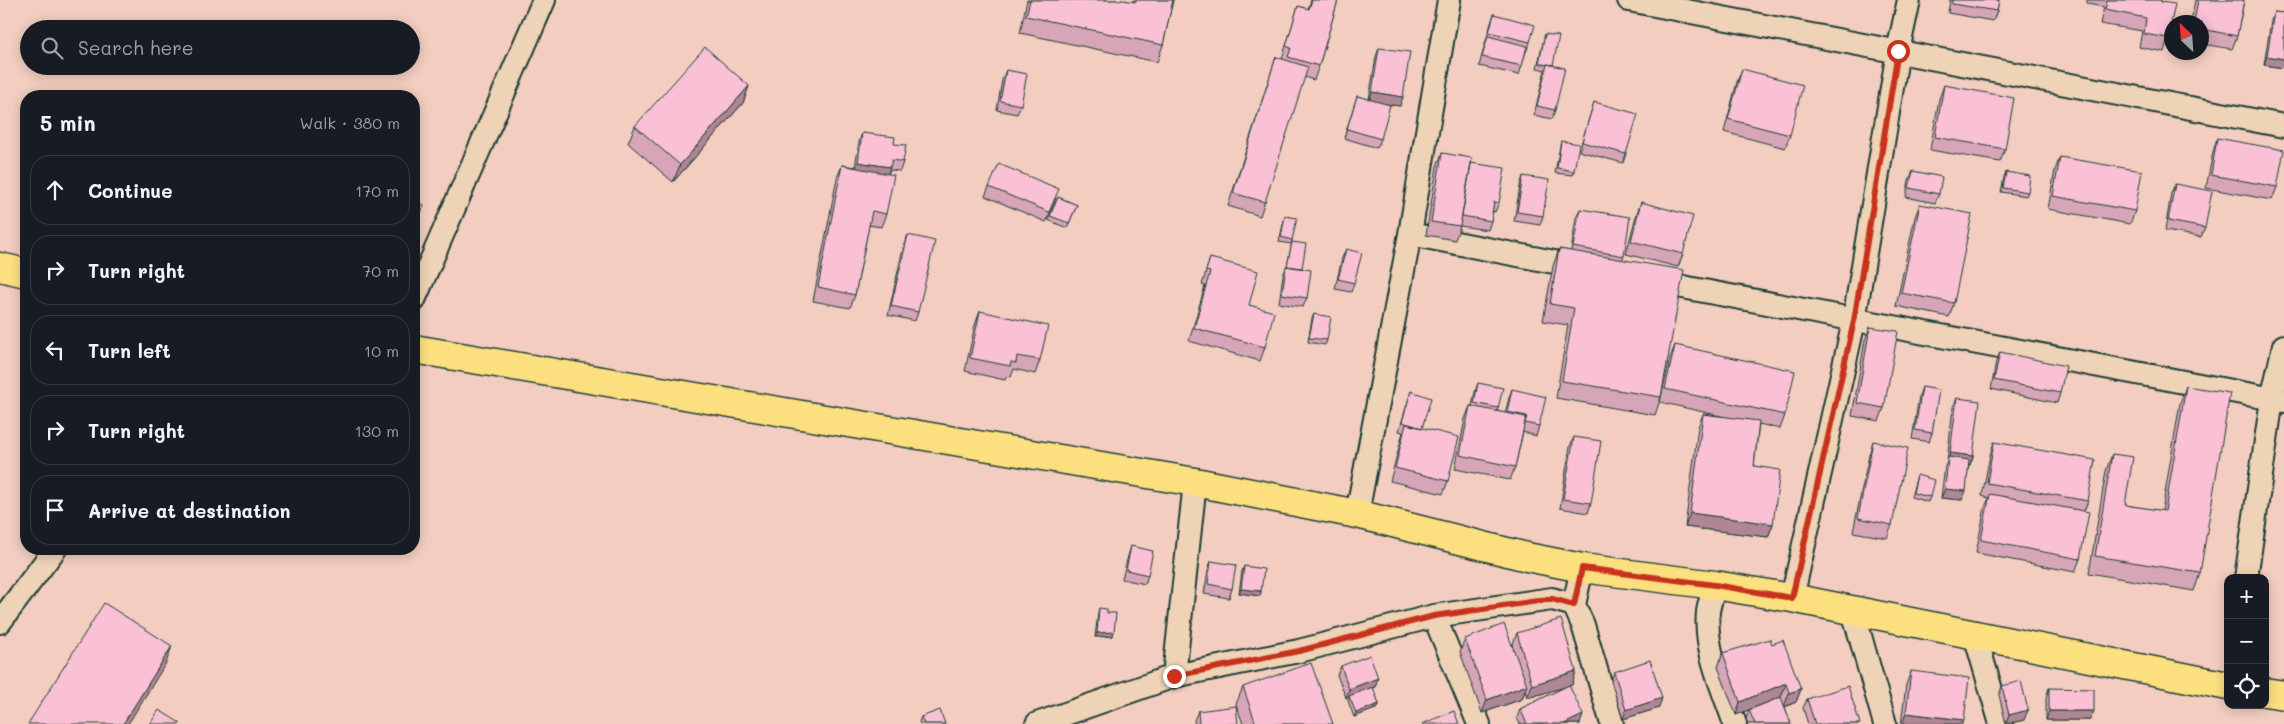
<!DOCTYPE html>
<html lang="en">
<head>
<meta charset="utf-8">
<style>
	body { margin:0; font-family:Mali,sans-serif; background:#242831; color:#f1f3f6 }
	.controls { position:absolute; right:15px; bottom:15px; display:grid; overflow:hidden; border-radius:10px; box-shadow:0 2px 12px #0003 }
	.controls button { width:45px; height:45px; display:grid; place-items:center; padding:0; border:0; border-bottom:1px solid #363941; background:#171b24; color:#f1f3f6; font:25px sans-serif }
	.compass { position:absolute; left:2164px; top:15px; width:45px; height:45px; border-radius:50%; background:#171b24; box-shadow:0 2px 12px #0003; rotate:335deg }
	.stop { position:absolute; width:15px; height:15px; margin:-11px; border:4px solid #c8321e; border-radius:50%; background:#fff }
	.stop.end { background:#c8321e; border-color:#fff; box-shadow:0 1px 5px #0008 }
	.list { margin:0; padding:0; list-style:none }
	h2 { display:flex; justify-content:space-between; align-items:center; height:65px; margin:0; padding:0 20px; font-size:21px }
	h2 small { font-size:16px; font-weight:400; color:#9ea1a6 }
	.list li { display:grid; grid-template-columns:32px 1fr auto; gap:15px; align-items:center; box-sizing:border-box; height:70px; margin:0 10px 10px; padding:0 10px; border:1px solid #363941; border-radius:20px }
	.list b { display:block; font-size:19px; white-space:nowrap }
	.list em { font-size:16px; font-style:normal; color:#9ea1a6 }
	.icon { flex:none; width:28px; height:28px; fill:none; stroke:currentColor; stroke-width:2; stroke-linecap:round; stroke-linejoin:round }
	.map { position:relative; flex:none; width:2284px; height:724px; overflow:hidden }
	.search { position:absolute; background:#171b24; box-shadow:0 2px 12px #0003; left:20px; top:20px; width:400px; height:55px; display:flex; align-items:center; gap:12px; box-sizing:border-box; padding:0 18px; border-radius:28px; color:#9ea1a6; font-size:19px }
	.panel { position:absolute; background:#171b24; box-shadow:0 2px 12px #0003; left:20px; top:90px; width:400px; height:465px; border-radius:20px }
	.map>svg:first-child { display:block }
</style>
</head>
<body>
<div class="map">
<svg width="2284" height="724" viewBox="0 0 2284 724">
	<rect width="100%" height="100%" fill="#f2cdc0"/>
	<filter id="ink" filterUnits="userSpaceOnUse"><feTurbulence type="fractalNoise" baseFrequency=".02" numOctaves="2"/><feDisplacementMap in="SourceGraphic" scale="10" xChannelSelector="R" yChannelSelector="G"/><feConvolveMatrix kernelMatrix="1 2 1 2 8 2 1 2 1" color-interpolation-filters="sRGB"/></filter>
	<g filter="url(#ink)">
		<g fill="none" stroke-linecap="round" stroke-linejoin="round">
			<g stroke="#1f3d34" stroke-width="26">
				<path id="street" d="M1629,0L2284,126
					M1410,234L1585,268
					M1651,281L2284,401
					M414,300L544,0
					M1357,514L1410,234L1449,0
					M1582,568L1574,605L1583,625L1612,724
					M2246,578L2272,399L2284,346
					M1715,585C1713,594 1709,603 1708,612C1704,649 1723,689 1735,724
					M1792,598L1854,321L1898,51L1909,0
					M1853,611L1885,724
					M1434,616L1479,724
					M0,622L55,549
					M1975,635L2001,724
					M1174,676L1299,651L1434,616L1552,599L1574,605
					M1037,724L1174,676L1195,482"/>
			</g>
			<g stroke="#1f3d34" stroke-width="31">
				<path id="primary" d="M0,267L26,273
					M414,349L1195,482L1357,514L1527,557L1582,568L1715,585L1792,598L2228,686
					M2265,692L2284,695"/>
			</g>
			<use href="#street" stroke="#efd3b6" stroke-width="22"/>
			<use href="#primary" stroke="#fce080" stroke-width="28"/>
		</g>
		<path fill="#d6a5b8" stroke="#1f3d34" d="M1027,0H1124L1133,2V0H1173L1163,45L1157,62L1020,33Z
			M1311,0H1338L1319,66L1314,80L1304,77L1260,216L1228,206L1276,57L1282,59L1298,6L1308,9Z
			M1950,0H1999L1997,11L1993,21L1948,13Z
			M2087,0H2161V2L2168,38L2164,52L2139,47L2142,31L2100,24L2104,7L2087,4Z
			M2195,0H2244L2237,36L2232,49L2202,44V22H2191Z
			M2274,12L2284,13V68L2264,65L2271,21Z
			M1494,14L1530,42L1526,52V51L1519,75L1479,66L1491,23Z
			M1545,34L1553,65L1555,110L1552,119L1534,115L1545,70L1537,68Z
			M1379,48L1400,106L1385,104L1381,139L1377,148L1344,138L1357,96L1369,99L1376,57Z
			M1742,69L1790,135L1785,148L1724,132L1737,82Z
			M1006,70L1021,105L1017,114L997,110L1002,80Z
			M1944,85L2005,149L2000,162L1930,150L1939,99Z
			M749,86L743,103L673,182L628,143L635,126Z
			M1594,102L1626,154L1623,163L1579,151Z
			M862,133L894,144L903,162L900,171L890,170L888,174L886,214L881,227L869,225L855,295L850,308L813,301L837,178L842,165L855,167L859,142Z
			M2217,138L2277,187L2272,200L2206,188L2213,152Z
			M1561,141L1574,171L1572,175L1555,173L1560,146Z
			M1442,153L1471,163L1499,203L1495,212L1493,211L1491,221L1488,230L1460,226L1455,240L1426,235L1437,166Z
			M2060,157L2135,211L2130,224L2048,209L2055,170Z
			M1913,171L1939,194L1935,203L1906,197L1909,180Z
			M2006,172L2028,192L2026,196L2001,192L2004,177Z
			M1523,176L1543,216L1540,225L1514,221L1520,186Z
			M2175,184L2205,228L2201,237L2165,231L2171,193Z
			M989,187L1056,198L1046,222L985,196Z
			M1058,197L1077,205L1067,228L1048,220Z
			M1641,202L1683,254L1678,267L1626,254L1636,216Z
			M1920,204L1954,303L1949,317L1896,306L1915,217Z
			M1580,209L1624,256L1622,260L1661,397L1655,415L1556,398L1568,325L1543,321L1553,266L1559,249L1571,251L1576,218Z
			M1285,216L1292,240L1291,244L1279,242Z
			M908,235L918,312L915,321L888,315L904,244Z
			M1292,242L1302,268L1307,298L1303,307L1279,303L1283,275L1287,266Z
			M1346,249L1354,283L1351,292L1335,289L1342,258Z
			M1210,258L1249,305L1265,347L1260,361L1189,341L1205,286L1202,285Z
			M980,311L1040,360L1035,374L1014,369L1011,377L1007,376L1005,380L965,371L975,325Z
			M1314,314L1327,340L1325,345L1308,342L1312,318Z
			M1870,327L1884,408L1879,421L1852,416L1865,340Z
			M1675,345L1785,415L1780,429L1759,424L1754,466L1773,524L1768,537L1685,527L1698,427L1703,414L1725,417L1660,402L1670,358Z
			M2000,352L2060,393L2057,403L1991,389L1996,362Z
			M1478,383L1498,408L1497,411L1505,413L1509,398L1512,389L1539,426L1536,436L1523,432L1515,467L1510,480L1455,469L1465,419L1470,406H1472L1475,392Z
			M2186,386L2200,573L2194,591L2089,573L2106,471L2112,454L2125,505L2162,511L2180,403Z
			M1922,387L1932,433L1929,442L1912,439L1919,396Z
			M1411,391L1422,428L1448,481L1443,494L1390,481L1403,432L1399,431Z
			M1957,398L1973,456L1970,465H1969L1962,500L1941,498L1945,466L1947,462L1953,407Z
			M1574,437L1591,503L1588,513L1560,508L1570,446Z
			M1873,441L1892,525L1887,538L1853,532L1869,455Z
			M1994,442L2088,501L2084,511L2080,559L2075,572L1976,553L1985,507L1989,498L1982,496L1990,455Z
			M1917,475L1930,497L1928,502L1911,497Z
			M1131,546L1148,575L1145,584L1122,579L1128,556Z
			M1211,561L1232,589L1229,598L1204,594L1208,570Z
			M1244,566L1261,591L1260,596L1239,593L1242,571Z
			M1099,608L1113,636L1095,637L1098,613Z
			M1517,633L1576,671L1572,685H1569L1580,724H1520L1517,718L1520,709L1568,686L1527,698L1525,690L1522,699L1482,713L1460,652L1465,639L1512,646Z
			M1772,644L1801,689L1796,702L1785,707L1791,724H1748L1746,719L1749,710L1781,697L1736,715L1718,667L1723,653Z
			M1341,666L1375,687L1373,688L1379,704L1378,708L1354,717L1348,701L1349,697L1346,698L1337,675Z
			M1911,671L1964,720L1962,724H1901L1906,685Z
			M1614,672L1659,708L1623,719L1611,681Z
			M2002,686L2024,720L2006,724L1999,695Z
			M1243,687L1333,724H1243L1236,704Z
			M2049,688L2090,720H2046V697Z
			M1807,699L1860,724H1808L1803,708Z
			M1198,711L1238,724H1195L1194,720Z
			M921,717L945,724H920L919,722Z"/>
		<path fill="#ae8696" stroke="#1f3d34" d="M2267,56L2284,59V68L2264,65Z
			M749,86L743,103L673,182L680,165Z
			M1372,92L1403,97L1400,106L1369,102Z
			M858,162L890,167L887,176L855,171Z
			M1950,453L1973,456L1970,465L1948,462Z
			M1945,489L1966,491L1962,500L1941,498Z
			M1690,513L1773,524L1768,537L1685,527Z
			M1241,589L1261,591L1260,596L1239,593Z
			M1114,632L1113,636L1095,637L1097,633Z
			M172,646L166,663L128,724H123Z
			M1576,671L1572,685L1527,698L1532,685Z
			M1378,678L1375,687L1346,698L1349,689Z
			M1786,683L1781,697L1736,715L1740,702Z
			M1527,685L1522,699L1482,713L1487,700Z
			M1801,689L1796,702L1784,707L1789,693Z
			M1662,698L1659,708L1623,719L1626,710Z
			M1379,704L1378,708L1354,717L1356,713Z
			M2028,710L2024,720L2006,724L2009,715Z
			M2049,711H2094L2090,720H2046Z
			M1906,713L1964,720L1962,724H1902Z
			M1583,715L1580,724H1564Z"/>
		<path fill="#f9c0d6" stroke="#1f3d34" d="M1030,0H1124L1135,2L1136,0H1173L1163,45L1026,16Z
			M1312,0H1338L1319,66L1288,57L1291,48L1286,46L1298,6L1309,9Z
			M1952,0H1999L1997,11L1952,4Z
			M2107,0H2161V2L2175,4L2168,38L2144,34L2146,18L2105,10Z
			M2198,0H2244L2237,36L2202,29V22H2194Z
			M2274,12L2284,13V59L2267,56Z
			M1494,14L1535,25L1530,42L1489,32Z
			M1545,34L1559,36L1553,65L1547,64V65L1539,63Z
			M1488,36L1527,46L1522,66L1482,57Z
			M705,47L749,86L680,165L635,126Z
			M1379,48L1410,52L1403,97L1372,92Z
			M1276,57L1308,67L1265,202L1233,193Z
			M1547,64L1565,68L1555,110L1537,106Z
			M1742,69L1803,85L1790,135L1728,119Z
			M1006,70L1027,74L1021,105L1000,101Z
			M1944,85L2014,98L2005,149L1935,137Z
			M1357,96L1390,105L1381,139L1347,129Z
			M1594,102L1638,114L1626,154L1582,142Z
			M862,133L895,137L894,144L906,145L903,162L892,160L890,167L858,162Z
			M2217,138L2284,150L2277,187L2211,175Z
			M1561,141L1579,144L1574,171L1557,168Z
			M1442,153L1472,158L1460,226L1431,222Z
			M2060,157L2142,171L2135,211L2053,196Z
			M1471,163L1505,168L1499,203L1494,202L1491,221L1462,216Z
			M999,164L1059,189L1049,212L989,187Z
			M842,165L894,175L886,214L872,211L855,295L818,287Z
			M1913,171L1942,177L1939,194L1909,188Z
			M2006,172L2030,176L2028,192L2003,188Z
			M1523,176L1549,180L1543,216L1517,212Z
			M2175,184L2212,191L2205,228L2168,221Z
			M1058,197L1077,205L1069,223L1050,216Z
			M414,201L424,205L414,231Z
			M1641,202L1693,216L1683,254L1631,241Z
			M1920,204L1972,214L1954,303L1901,293Z
			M1580,209L1630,217L1624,256L1573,247Z
			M1285,216L1297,218L1292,240L1281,237Z
			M908,235L935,241L918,312L891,306Z
			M1292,242L1306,244L1302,268L1287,266Z
			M1346,249L1362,253L1354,283L1338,279Z
			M1559,249L1684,270L1661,397L1562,381L1574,308L1550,304Z
			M1210,258L1258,271L1249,305L1274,312L1265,347L1194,328L1210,272L1206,271Z
			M1286,266L1311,270L1307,298L1282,294Z
			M980,311L1048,326L1040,360L1017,356L1016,363L1011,362L1010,366L970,358Z
			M1314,314L1331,317L1327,340L1309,338Z
			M1870,327L1898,331L1884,408L1857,403Z
			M1675,345L1795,371L1785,415L1665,389Z
			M2000,352L2066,366L2060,393L1994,380Z
			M1478,383L1503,388L1498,408L1474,403Z
			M2186,386L2230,393L2200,573L2095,556L2112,454L2133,457L2125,505L2165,511Z
			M1922,387L1939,390L1932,433L1915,430Z
			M1512,389L1546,397L1539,426L1525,423L1527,416L1507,412Z
			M1411,391L1431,398L1422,428L1402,422Z
			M1957,398L1980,401L1973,456L1950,453Z
			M1470,406L1526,417L1515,467L1460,455Z
			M1703,414L1759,421L1754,466L1780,470L1773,524L1690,513Z
			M1406,424L1459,437L1448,481L1395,468Z
			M1574,437L1601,441L1591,503L1563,499Z
			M1873,441L1908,448L1892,525L1858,518Z
			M1994,442L2095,460L2088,501L1987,483Z
			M1948,457L1969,460L1966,491L1945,489Z
			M1917,475L1934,480L1930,497L1913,493Z
			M1990,494L2089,512L2080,559L1981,540Z
			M1131,546L1153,551L1148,575L1126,570Z
			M1211,561L1236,565L1232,589L1208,584Z
			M1244,566L1264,569L1261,591L1241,589Z
			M104,603L172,646L123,724H28Z
			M1099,608L1107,609V613H1116L1114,632L1097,633Z
			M1561,619L1576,671L1532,685L1517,633Z
			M1504,624L1527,685L1487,700L1465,639Z
			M1770,639L1772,644L1783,640L1801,689L1789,693L1786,683L1740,702L1723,653Z
			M1370,655L1378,678L1349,689L1341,666Z
			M1650,660L1662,698L1626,710L1614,672Z
			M1311,663L1333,724H1256L1243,687Z
			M1911,671L1969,678L1964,720L1906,713Z
			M2021,681L2028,710L2009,715L2002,686Z
			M1569,685L1583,715L1564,724H1527L1520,709Z
			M1848,686L1860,724H1815L1807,699Z
			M1373,687L1379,704L1356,713L1349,696Z
			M2049,688L2094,689V711H2049Z
			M1781,697L1791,724H1755L1749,710Z
			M1236,706L1238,724H1199L1198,711Z
			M159,710L180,723V724H150Z
			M940,710L945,724H924L921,717Z
			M1454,711L1459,724H1422Z"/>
	</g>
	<g fill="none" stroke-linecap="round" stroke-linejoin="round" filter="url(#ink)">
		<path stroke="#c8321e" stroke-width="6" d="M1174,676L1299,651L1434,616L1552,599L1574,605L1582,568L1715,585L1792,598L1854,321L1898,51"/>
	</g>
</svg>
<div class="controls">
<button>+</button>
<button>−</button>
<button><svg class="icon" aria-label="locate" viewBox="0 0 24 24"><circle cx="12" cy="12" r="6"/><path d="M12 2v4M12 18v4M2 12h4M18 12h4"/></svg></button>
</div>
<svg class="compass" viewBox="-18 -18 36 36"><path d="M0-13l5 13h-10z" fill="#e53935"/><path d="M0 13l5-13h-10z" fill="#9ea1a6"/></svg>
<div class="stop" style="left:1898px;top:51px"></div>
<div class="stop end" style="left:1174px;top:676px"></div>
<div class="search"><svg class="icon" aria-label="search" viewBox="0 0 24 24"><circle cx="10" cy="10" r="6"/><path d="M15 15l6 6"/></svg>Search here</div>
<section class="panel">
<h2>5 min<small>Walk · 380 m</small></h2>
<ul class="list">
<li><svg class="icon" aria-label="ahead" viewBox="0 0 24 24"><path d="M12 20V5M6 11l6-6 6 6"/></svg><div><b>Continue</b></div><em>170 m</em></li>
<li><svg class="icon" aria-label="right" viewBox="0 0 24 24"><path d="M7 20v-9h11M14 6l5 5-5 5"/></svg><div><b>Turn right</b></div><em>70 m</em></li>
<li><svg class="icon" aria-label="left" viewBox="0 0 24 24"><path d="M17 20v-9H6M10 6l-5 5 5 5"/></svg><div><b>Turn left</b></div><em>10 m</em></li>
<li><svg class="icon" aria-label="right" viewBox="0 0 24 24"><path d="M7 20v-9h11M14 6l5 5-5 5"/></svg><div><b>Turn right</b></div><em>130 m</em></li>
<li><svg class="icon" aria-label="arrive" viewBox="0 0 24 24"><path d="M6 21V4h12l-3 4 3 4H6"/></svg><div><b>Arrive at destination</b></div></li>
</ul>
</section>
</div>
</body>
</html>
